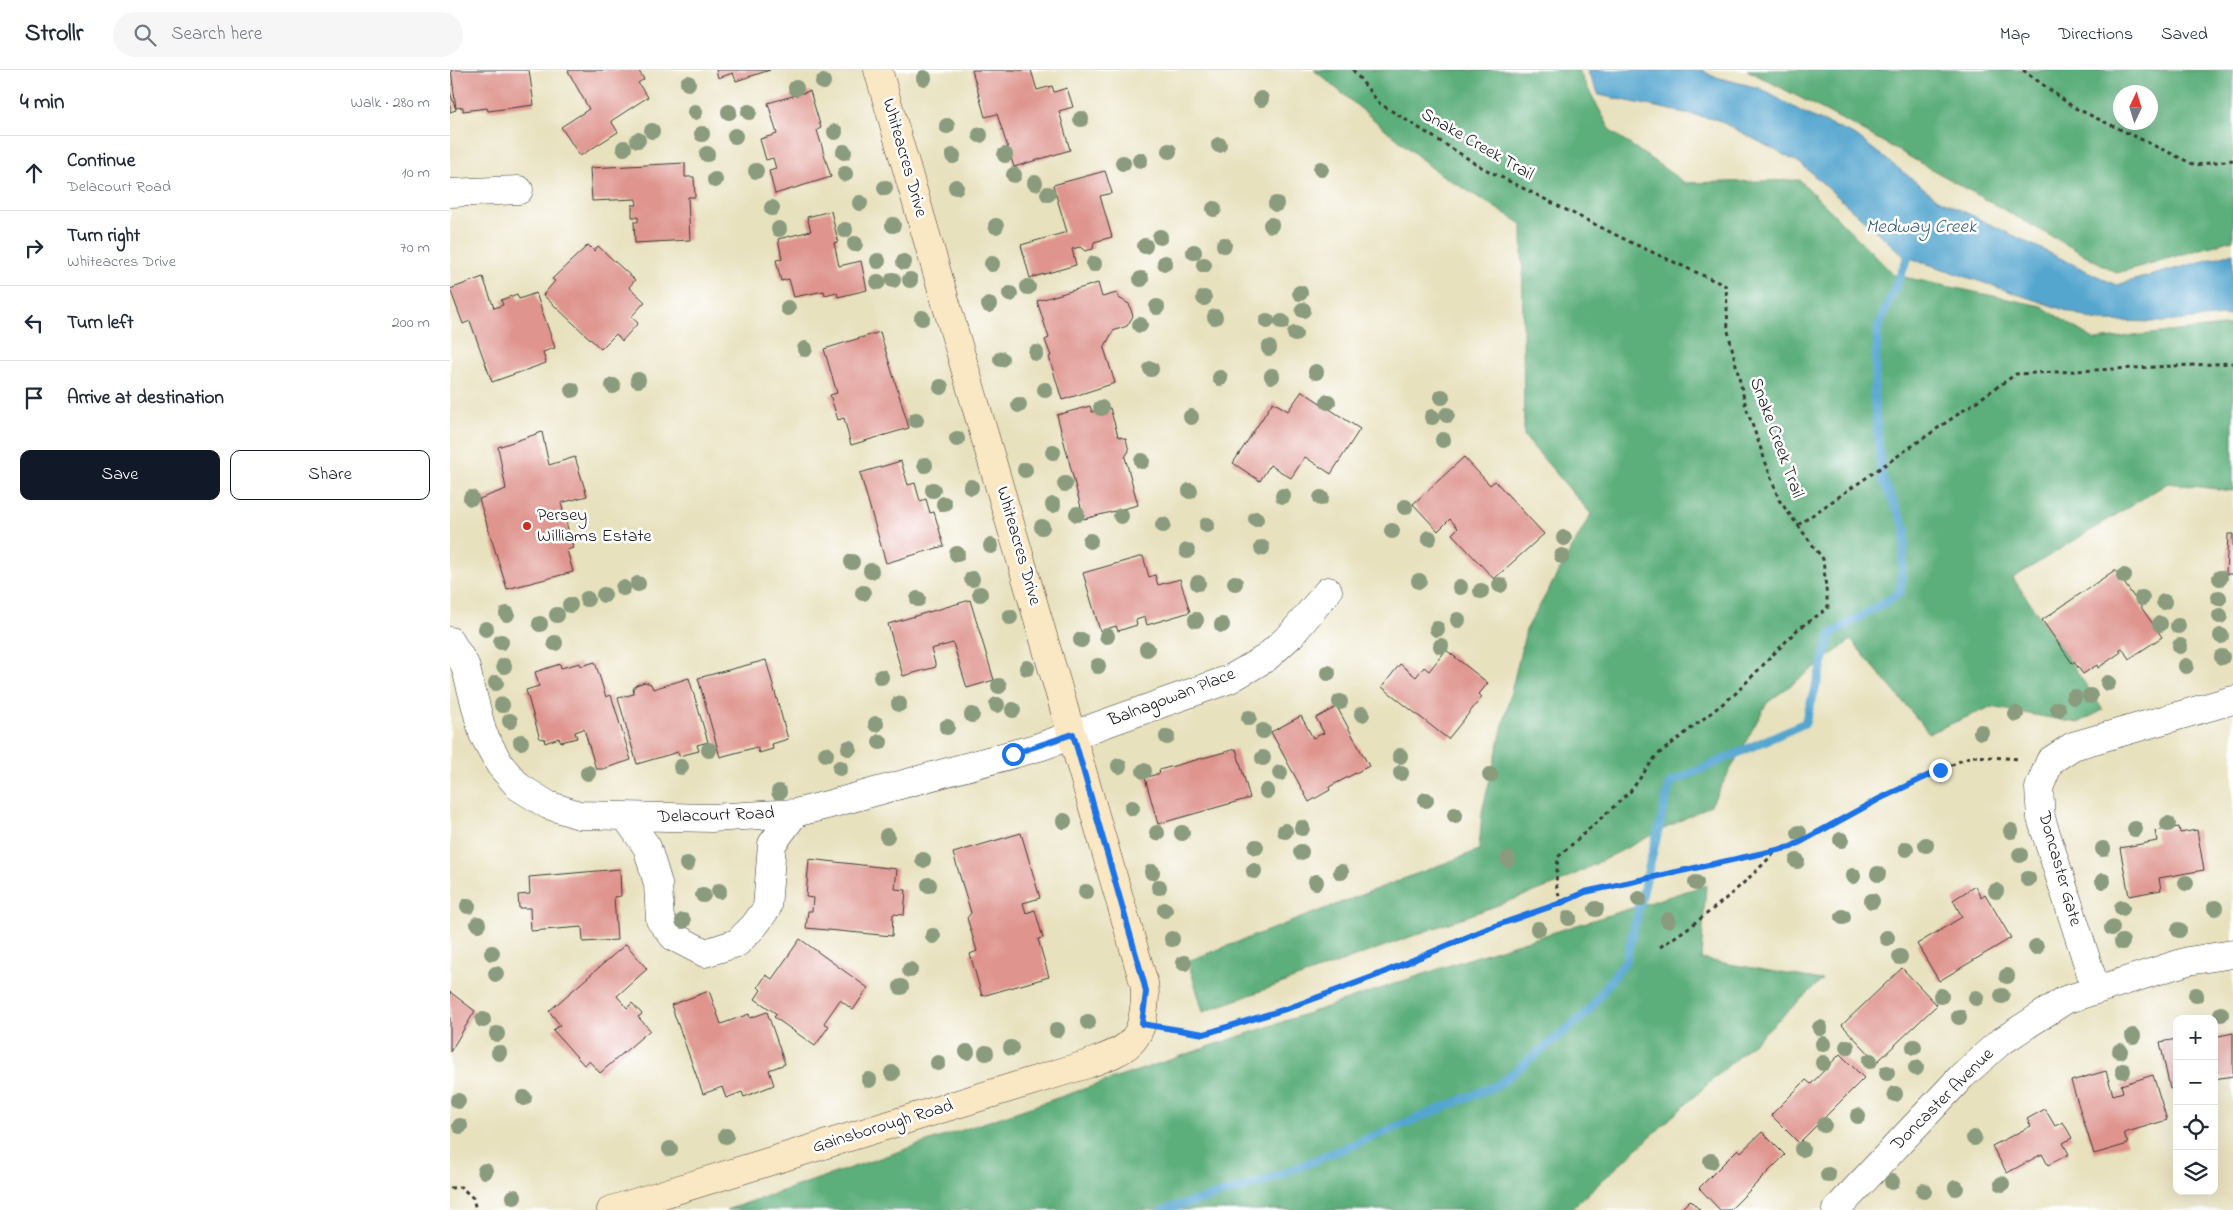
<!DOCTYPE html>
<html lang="en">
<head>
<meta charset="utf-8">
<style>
	body { margin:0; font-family:"Indie Flower",sans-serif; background:#f6f6f7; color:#1f2937 }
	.controls { position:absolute; right:15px; bottom:15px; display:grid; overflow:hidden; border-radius:10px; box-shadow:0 5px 20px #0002 }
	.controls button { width:45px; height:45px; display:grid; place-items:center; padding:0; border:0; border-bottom:1px solid #e0e1e3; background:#fff; color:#1f2937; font:25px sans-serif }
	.compass { position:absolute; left:1663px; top:15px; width:45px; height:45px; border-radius:50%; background:#fff; box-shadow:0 5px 20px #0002; rotate:4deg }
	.stop { position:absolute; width:15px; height:15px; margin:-11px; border:4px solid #1a73e8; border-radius:50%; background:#fff }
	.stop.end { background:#1a73e8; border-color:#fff; box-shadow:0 1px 5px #0008 }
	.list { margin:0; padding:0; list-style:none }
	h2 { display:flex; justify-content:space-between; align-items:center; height:65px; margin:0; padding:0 20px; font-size:21px }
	h2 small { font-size:16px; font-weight:400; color:#747a83 }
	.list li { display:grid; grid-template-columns:32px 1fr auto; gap:15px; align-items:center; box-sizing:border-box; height:75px; padding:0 20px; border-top:1px solid #e0e1e3 }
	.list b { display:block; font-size:19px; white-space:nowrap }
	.list p { margin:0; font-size:16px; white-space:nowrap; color:#747a83 }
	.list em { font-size:16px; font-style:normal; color:#747a83 }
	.actions { display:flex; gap:10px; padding:15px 20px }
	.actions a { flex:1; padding:11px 0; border:1px solid #111827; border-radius:10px; text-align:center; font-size:18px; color:#111827 }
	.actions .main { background:#111827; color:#fff }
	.icon { flex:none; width:28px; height:28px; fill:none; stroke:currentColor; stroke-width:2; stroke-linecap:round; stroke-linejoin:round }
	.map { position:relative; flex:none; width:1783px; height:1140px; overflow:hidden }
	header { display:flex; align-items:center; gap:30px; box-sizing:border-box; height:70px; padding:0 25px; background:#fff; border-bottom:1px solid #e0e1e3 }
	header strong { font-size:24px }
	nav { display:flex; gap:28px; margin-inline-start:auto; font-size:18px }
	.search { width:350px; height:45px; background:#f6f6f7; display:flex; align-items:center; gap:12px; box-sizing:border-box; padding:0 18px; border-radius:28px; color:#747a83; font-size:19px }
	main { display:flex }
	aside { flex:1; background:#fff }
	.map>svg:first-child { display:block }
</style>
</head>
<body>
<header>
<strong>Strollr</strong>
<div class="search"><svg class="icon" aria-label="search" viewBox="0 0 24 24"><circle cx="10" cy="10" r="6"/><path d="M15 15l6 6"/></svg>Search here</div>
<nav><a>Map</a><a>Directions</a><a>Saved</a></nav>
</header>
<main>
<aside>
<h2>4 min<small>Walk · 280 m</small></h2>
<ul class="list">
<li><svg class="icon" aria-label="ahead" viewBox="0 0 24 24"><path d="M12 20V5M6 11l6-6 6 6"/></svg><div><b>Continue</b><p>Delacourt Road</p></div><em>10 m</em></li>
<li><svg class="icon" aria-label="right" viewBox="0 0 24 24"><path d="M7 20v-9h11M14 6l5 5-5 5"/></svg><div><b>Turn right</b><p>Whiteacres Drive</p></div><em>70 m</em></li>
<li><svg class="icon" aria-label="left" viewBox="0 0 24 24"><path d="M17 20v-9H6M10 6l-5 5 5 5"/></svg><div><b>Turn left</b></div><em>200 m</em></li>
<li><svg class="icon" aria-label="arrive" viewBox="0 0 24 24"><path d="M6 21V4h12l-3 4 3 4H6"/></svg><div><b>Arrive at destination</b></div></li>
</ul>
<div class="actions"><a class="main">Save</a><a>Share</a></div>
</aside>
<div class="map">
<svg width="1783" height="1140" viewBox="0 0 1783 1140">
	<rect width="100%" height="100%" fill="#fff"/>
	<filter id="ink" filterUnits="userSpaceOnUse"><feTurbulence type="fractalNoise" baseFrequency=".02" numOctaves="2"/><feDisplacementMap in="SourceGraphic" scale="10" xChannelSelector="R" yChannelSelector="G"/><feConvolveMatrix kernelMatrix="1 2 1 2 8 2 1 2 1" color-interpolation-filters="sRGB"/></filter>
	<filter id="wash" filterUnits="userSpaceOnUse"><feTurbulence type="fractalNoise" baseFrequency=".0096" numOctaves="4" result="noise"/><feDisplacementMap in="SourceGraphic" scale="20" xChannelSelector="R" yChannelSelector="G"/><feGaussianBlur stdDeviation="1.12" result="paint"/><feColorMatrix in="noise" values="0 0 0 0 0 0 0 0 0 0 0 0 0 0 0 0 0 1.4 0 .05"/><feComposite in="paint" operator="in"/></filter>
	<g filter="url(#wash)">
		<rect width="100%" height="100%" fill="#e8e1be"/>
		<path fill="#5cae7a" stroke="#3c654b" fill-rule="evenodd" d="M864,0H1128L1161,61L1235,113L1350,110L1444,205L1591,236L1645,270L1783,255V421L1718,413L1563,508L1653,640L1628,653L1541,637L1479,663L1401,570L1317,633L1261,735L1106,814L753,942L738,891L1029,780L1032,742L1076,560L1141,444L1074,366L1072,154L987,102Z
			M1297,0H1783V170L1667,203L1408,58ZM1670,22H1700V52H1670Z
			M1256,815L1251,889L1372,910L1120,1140H276L1021,888Z"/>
		<path fill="#55a6cf" stroke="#386176" d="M1137,0H1252L1262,6L1309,18L1356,44L1406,66L1488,129L1666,215L1783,183V245L1714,252L1647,251L1454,186L1351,94L1268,50L1149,25Z"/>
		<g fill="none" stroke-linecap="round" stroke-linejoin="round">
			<path stroke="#55a6cf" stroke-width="9" d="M713,1140L808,1114L1048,1015L1136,944L1176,890L1220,713L1355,653L1381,564L1450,523L1456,459L1432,408L1424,327L1428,257L1462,178"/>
		</g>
		<g id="blocks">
			<path fill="#df948e" d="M1,0H79L84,35L38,41L37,38L13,41V37L6,38Z
				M120,0H188L194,9L188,13L198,27L161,51L168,62L130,86L111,57L139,39L118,1Z
				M266,0H320L286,11L283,3L268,8Z
				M522,0H581L587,20L602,16L604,22L617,18L623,37L609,41L620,80L564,97L547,44L535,47Z
				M360,21L371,58L367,60L381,107L325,124L319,101L326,99L323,88L316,90L310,69L327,64L318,33Z
				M0,22L6,40L0,42Z
				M235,93V107H244L245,127H238L240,170L185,173L184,152H188V147H182V135H187L186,129L142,131L140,98Z
				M655,101L662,123L650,126L662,167L644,172L643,179L635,181L630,177L622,179L626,195L580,208L571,175L617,162L603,115Z
				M381,141L388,172L384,173L389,196L411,191L417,220L388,227L387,222L375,225L374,221L344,227L339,209L331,211L326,190L332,189L328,169L361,161L357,147Z
				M138,175L144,181L148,176L185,210L179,217L195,232L181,247L188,253L172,271L166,264L151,279L93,225L105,211L102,209Z
				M33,207L44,238L53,235L51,230L67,224L69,229L86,223L105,278L93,282L96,293L42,312L20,251L13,254L0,219Z
				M648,213L652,227L667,223L669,228L679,234L683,246L677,256L663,261L654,278L665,313L612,330L599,287L601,286L595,270L599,268L587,231Z
				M430,262L459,358L401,375L394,348L388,350L380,325L387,323L374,279Z
				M852,321L910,359L881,404L855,387L841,408L820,395L810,411L783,393L823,332L838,341Z
				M640,336L642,342L660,338L668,366L676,369L679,381L675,387L688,435L634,449L607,345Z
				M92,362L99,395L125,387L137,426L111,433L123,478L117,480L123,502L57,519L29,429L56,419L48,377Z
				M1014,387L1040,415L1045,411L1094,464L1044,509L1002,464L1008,458L1000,449L988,461L963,434Z
				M451,391L458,415L465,413L470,431L476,429L480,443L484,442L494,476L436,493L410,403Z
				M1778,464H1783V504H1776Z
				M693,486L699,507L705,505L708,515L730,509L740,542L697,555L695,547L686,550L687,555L668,561L666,556L650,561L633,503Z
				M1665,500L1712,567L1679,589L1672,578L1669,580L1671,582L1648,598L1647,595L1633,604L1624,592L1622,593L1592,550Z
				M520,530L544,610L517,618L503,573L481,579L486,597L453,606L438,554Z
				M996,580L1038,613L1029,624L1032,627L998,669L932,617L950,594L966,607L974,597L979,601Z
				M316,590L338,669L322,674L323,679L309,683L307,677L270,687L248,608Z
				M145,592L156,627L161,625L181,690L153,699H146L134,659L125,662L127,668L111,672L109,668L95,673L94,668L90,669L76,620L89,616L85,602L110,594L111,598L130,593L131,596Z
				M239,608L258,672L247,675L249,681L229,686L228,682L187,694L168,628L184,624L183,619L186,615L195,612L201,614L203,619Z
				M887,637L919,696L879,717L880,720L859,732L821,662L851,646L863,668L874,663L866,648Z
				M786,679L800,728L708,754L695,708L710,703L709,700Z
				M1729,757L1730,763L1747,760L1754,800L1709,808L1711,820L1679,826L1670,778L1707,771L1705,761Z
				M571,763L590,828L573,833L576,843L585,840L593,868L588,869L599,907L532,926L520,884L527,881L517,848L521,843L503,783Z
				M359,789L447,799L445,819L456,820L454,845L443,844L442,866L356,858L358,841H362L363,828L356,827Z
				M170,799L171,826L164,827L167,870L133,872L132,857L81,861L80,838H69L68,825L80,824L79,807Z
				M1525,816L1531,827L1535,824L1561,868L1489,911L1467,874L1512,847L1503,830Z
				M350,869L418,918L403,940L390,930L374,953L379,956L365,976L324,947L327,944L305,929L311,920L308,917L316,905L322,909Z
				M176,874L197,899L167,926L177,938L182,933L192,944L188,947L200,960L150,1003L139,991L134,995L103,960L110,955L99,941Z
				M1452,898L1487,935L1427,992L1392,955Z
				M259,921L271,954L299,944L300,948L317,942L335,994L319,1000L324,1015L294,1027L292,1022L276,1028L272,1017L253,1024L221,935Z
				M0,922L25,941L0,982Z
				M1783,963V1006L1764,1009V967Z
				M1727,969V1017L1720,1019L1710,972Z
				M1390,984L1414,1008L1349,1073L1321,1045L1356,1010L1361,1014Z
				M1656,1001L1663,1025L1673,1022L1671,1015L1703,1005L1717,1050L1674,1063L1678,1074L1644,1084L1621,1011Z
				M1595,1039L1605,1056L1613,1052L1622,1068L1613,1073L1619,1084L1598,1095L1592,1084L1557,1103L1542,1076L1581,1056L1577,1049Z
				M1312,1062L1335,1085L1280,1140H1270L1249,1118L1288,1079L1291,1082Z
				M1240,1130L1250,1140H1230Z"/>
		</g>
	</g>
	<g filter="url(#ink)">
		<use href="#blocks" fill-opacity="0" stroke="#3b3a34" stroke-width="1"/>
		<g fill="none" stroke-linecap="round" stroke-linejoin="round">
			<g stroke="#3b3a34" stroke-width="29">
				<path id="street" d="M0,123L69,120
					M0,571L15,595L33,664L50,695L69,717L98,735L129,745L261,748L345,743L377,735L589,677L780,609L816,588L841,565L878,521
					M176,747L197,777L208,814L210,850L224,867L255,883L287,873L304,856L317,838L322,774L345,743
					M1646,920L1591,748L1589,718L1600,691L1623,676L1783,630
					M1386,1140L1512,1006L1549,973L1615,930L1738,891L1783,884"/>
			</g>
			<g stroke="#3b3a34" stroke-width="29">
				<path id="secondary" d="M161,1140L638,994C666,983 689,978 693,945C695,934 696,924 694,913L428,0"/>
			</g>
			<path stroke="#3b3a34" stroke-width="3" stroke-dasharray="4 4" stroke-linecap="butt" d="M903,0L929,33L1033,98L1180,172L1276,216L1278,261L1296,337L1329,430L1373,489L1378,538L1347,560L1285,624L1206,686L1180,722L1108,787L1106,814L1111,833
				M1573,0L1623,37L1745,95L1783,90
				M1348,455L1566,304L1783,293
				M1210,877C1253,849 1291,818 1326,781
				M720,959L754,964L839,938L942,900L1039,858L1111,833L1135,822L1341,777L1429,729L1521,686L1570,689
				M0,1118L11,1117L23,1128L26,1140"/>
			<use href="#street" stroke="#fff" stroke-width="28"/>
			<use href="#secondary" stroke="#fae7c3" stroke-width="28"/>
		</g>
		<g fill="#8a9b7e">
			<circle cx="474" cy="8" r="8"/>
			<circle cx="373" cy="12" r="8"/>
			<circle cx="238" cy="13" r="8"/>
			<circle cx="346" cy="18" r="8"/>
			<circle cx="811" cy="29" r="8"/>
			<circle cx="245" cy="42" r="8"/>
			<circle cx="279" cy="42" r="8"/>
			<circle cx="299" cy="42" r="8"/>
			<circle cx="631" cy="49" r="8"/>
			<circle cx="497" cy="56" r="8"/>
			<circle cx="202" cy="61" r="8"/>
			<circle cx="385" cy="62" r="8"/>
			<circle cx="252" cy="64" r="8"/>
			<circle cx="530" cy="65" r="8"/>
			<circle cx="285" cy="66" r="8"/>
			<circle cx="188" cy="70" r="8"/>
			<circle cx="769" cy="75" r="8"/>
			<circle cx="174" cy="78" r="8"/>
			<circle cx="719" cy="81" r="8"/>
			<circle cx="394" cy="82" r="8"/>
			<circle cx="257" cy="84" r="8"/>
			<circle cx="555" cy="85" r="8"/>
			<circle cx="503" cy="86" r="8"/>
			<circle cx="690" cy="90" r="8"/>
			<circle cx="673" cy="93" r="8"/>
			<circle cx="871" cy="99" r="8"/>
			<circle cx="306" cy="101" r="8"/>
			<circle cx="395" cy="104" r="8"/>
			<circle cx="564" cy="105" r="8"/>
			<circle cx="265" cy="110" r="8"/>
			<circle cx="585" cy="113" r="8"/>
			<circle cx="506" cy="117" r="8"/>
			<circle cx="435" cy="118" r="8"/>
			<circle cx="598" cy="124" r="8"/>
			<circle cx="410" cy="133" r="8"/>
			<circle cx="826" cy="134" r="8"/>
			<circle cx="322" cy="138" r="8"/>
			<circle cx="764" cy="139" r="8"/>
			<circle cx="443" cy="155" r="8"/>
			<circle cx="821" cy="155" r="8"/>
			<circle cx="546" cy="156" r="8"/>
			<circle cx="329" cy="159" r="8"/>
			<circle cx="395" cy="160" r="8"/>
			<circle cx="710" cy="167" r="8"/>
			<circle cx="405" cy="174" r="8"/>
			<circle cx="774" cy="175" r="8"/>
			<circle cx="695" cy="176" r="8"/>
			<circle cx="744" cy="182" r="8"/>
			<circle cx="428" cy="191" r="8"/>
			<circle cx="454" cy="192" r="8"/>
			<circle cx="715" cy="193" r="8"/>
			<circle cx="542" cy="194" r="8"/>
			<circle cx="644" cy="194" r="8"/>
			<circle cx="754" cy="195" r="8"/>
			<circle cx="691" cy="209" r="8"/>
			<circle cx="443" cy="210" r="8"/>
			<circle cx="460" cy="210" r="8"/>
			<circle cx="428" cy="212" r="8"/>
			<circle cx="578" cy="217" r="8"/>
			<circle cx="850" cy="223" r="8"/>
			<circle cx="560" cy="224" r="8"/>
			<circle cx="754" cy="228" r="8"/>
			<circle cx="539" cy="235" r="8"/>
			<circle cx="707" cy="237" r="8"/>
			<circle cx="338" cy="238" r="8"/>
			<circle cx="853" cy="240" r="8"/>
			<circle cx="765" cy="247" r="8"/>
			<circle cx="472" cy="248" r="8"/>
			<circle cx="817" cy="251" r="8"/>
			<circle cx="832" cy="252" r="8"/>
			<circle cx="690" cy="255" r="8"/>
			<circle cx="845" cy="264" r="8"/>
			<circle cx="819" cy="278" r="8"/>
			<circle cx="355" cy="279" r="8"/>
			<circle cx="586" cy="283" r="8"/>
			<circle cx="551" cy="289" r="8"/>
			<circle cx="701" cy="299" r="8"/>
			<circle cx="866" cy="302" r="8"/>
			<circle cx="822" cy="306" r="8"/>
			<circle cx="770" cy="308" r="8"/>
			<circle cx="188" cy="310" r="8"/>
			<circle cx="163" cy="316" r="8"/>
			<circle cx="491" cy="317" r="8"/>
			<circle cx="122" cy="320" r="8"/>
			<circle cx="595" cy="320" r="8"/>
			<circle cx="992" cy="327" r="8"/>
			<circle cx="878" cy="332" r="8"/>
			<circle cx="569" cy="335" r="8"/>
			<circle cx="651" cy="338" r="8"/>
			<circle cx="997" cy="345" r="8"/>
			<circle cx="741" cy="347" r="8"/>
			<circle cx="982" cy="347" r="8"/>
			<circle cx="466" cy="350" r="8"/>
			<circle cx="507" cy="369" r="8"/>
			<circle cx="993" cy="370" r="8"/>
			<circle cx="603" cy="382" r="8"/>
			<circle cx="692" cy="391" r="8"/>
			<circle cx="475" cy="395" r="8"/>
			<circle cx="575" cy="400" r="8"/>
			<circle cx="615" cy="414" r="8"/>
			<circle cx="521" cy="417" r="8"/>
			<circle cx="483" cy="420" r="8"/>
			<circle cx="740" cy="421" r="8"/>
			<circle cx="833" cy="426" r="8"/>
			<circle cx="21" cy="428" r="8"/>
			<circle cx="871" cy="428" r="8"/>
			<circle cx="494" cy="434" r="8"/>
			<circle cx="603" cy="435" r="8"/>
			<circle cx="955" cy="437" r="8"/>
			<circle cx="627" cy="444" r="8"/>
			<circle cx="671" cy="446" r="8"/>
			<circle cx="806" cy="449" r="8"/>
			<circle cx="713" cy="455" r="8"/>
			<circle cx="757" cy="455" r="8"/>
			<circle cx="592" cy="457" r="8"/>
			<circle cx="942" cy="461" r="8"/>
			<circle cx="979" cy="468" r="8"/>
			<circle cx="1114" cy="468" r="8"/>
			<circle cx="640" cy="471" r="8"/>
			<circle cx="541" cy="476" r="8"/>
			<circle cx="812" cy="478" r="8"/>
			<circle cx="737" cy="481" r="8"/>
			<circle cx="507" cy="484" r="8"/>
			<circle cx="1112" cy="486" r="8"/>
			<circle cx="402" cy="492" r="8"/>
			<circle cx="421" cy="501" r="8"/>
			<circle cx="1674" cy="506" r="8"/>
			<circle cx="1770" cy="508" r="8"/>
			<circle cx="522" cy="509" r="8"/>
			<circle cx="969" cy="511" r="8"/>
			<circle cx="748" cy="513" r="8"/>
			<circle cx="785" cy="513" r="8"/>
			<circle cx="188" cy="514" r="8"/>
			<circle cx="1050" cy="515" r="8"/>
			<circle cx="1010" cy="517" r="8"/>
			<circle cx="173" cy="518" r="8"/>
			<circle cx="1031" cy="521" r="8"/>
			<circle cx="413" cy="523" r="8"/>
			<circle cx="530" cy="524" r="8"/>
			<circle cx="154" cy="525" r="8"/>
			<circle cx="1692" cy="528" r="8"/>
			<circle cx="1769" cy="528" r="8"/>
			<circle cx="137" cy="529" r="8"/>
			<circle cx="468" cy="529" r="8"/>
			<circle cx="1714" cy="532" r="8"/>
			<circle cx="120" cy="535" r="8"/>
			<circle cx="57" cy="544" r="8"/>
			<circle cx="107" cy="545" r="8"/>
			<circle cx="1770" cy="546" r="8"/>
			<circle cx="560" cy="547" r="8"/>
			<circle cx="746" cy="550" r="8"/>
			<circle cx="1008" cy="550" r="8"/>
			<circle cx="90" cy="554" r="8"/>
			<circle cx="1710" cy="554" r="8"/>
			<circle cx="772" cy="555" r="8"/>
			<circle cx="1728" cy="556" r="8"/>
			<circle cx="36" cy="559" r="8"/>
			<circle cx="987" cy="559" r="8"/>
			<circle cx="657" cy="566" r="8"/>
			<circle cx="1771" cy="566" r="8"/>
			<circle cx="631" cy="570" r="8"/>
			<circle cx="51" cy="572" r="8"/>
			<circle cx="105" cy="573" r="8"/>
			<circle cx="991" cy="576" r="8"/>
			<circle cx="1730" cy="576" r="8"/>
			<circle cx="697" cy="579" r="8"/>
			<circle cx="1772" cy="587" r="8"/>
			<circle cx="54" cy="596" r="8"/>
			<circle cx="648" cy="596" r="8"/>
			<circle cx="1736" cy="596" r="8"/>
			<circle cx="577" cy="598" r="8"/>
			<circle cx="878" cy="603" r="8"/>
			<circle cx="431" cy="607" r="8"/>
			<circle cx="46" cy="613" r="8"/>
			<circle cx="1658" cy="613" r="8"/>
			<circle cx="549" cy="616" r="8"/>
			<circle cx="1640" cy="626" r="8"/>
			<circle cx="1624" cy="627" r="8"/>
			<circle cx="890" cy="632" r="8"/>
			<circle cx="449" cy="634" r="8"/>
			<circle cx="52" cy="635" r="8"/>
			<circle cx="547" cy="635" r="8"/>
			<circle cx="1608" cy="639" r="8"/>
			<circle cx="563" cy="640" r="8"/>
			<circle cx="912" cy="644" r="8"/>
			<circle cx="1566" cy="644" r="8"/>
			<circle cx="522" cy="645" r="8"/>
			<circle cx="799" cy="648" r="8"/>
			<circle cx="60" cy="651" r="8"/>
			<circle cx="426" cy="654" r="8"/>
			<circle cx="497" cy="657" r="8"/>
			<circle cx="813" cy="661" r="8"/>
			<circle cx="1531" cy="662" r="8"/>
			<circle cx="717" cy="667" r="8"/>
			<circle cx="71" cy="672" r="8"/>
			<circle cx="430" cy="672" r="8"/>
			<circle cx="399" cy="678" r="8"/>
			<circle cx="259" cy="680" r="8"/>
			<circle cx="376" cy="684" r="8"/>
			<circle cx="950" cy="686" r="8"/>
			<circle cx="813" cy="688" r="8"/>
			<circle cx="669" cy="696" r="8"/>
			<circle cx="231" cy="697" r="8"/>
			<circle cx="390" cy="698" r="8"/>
			<circle cx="694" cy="701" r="8"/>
			<circle cx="138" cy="703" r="8"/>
			<circle cx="830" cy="703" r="8"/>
			<circle cx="951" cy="703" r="8"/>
			<circle cx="1040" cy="705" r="8"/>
			<circle cx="817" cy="721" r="8"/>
			<circle cx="329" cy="722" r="8"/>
			<circle cx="976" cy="730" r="8"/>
			<circle cx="682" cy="738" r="8"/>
			<circle cx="1005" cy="745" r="8"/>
			<circle cx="614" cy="751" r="8"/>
			<circle cx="1718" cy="754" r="8"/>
			<circle cx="852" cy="758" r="8"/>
			<circle cx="1685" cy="759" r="8"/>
			<circle cx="835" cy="761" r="8"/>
			<circle cx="1561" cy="761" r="8"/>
			<circle cx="707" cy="763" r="8"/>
			<circle cx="732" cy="763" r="8"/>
			<circle cx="1349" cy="763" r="8"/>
			<circle cx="437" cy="766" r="8"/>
			<circle cx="1391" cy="770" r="8"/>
			<circle cx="1476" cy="775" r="8"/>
			<circle cx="806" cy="777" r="8"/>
			<circle cx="1456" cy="779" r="8"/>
			<circle cx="1653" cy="779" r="8"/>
			<circle cx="851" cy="782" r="8"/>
			<circle cx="1570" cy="785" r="8"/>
			<circle cx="1058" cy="789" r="8"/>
			<circle cx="473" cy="790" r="8"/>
			<circle cx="1347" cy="791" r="8"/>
			<circle cx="237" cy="794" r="8"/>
			<circle cx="804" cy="801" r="8"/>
			<circle cx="702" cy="802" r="8"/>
			<circle cx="891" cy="802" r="8"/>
			<circle cx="1428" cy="804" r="8"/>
			<circle cx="1403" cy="806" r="8"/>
			<circle cx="1578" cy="809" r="8"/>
			<circle cx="1653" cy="811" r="8"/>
			<circle cx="866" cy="812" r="8"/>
			<circle cx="1246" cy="813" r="8"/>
			<circle cx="1736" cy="813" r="8"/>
			<circle cx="479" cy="815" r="8"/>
			<circle cx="709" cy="817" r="8"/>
			<circle cx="269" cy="821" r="8"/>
			<circle cx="1546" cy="821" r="8"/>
			<circle cx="636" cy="822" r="8"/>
			<circle cx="253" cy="825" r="8"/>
			<circle cx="1189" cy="829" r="8"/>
			<circle cx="1422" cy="831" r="8"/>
			<circle cx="18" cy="836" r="8"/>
			<circle cx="1672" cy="838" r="8"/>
			<circle cx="1765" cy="838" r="8"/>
			<circle cx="1146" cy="839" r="8"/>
			<circle cx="715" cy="840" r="8"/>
			<circle cx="1393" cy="847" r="8"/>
			<circle cx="1119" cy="848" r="8"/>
			<circle cx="1218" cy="850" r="8"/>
			<circle cx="233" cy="851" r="8"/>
			<circle cx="28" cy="854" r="8"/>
			<circle cx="1662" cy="858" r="8"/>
			<circle cx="1088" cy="859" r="8"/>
			<circle cx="1729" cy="860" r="8"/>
			<circle cx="483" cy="866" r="8"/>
			<circle cx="1437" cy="868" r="8"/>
			<circle cx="722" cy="869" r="8"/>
			<circle cx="1672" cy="872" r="8"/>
			<circle cx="1586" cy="877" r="8"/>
			<circle cx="42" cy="883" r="8"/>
			<circle cx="1450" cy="887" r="8"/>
			<circle cx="734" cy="893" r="8"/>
			<circle cx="460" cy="900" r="8"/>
			<circle cx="46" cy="904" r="8"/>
			<circle cx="1557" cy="906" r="8"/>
			<circle cx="451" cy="917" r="8"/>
			<circle cx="1746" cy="925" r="8"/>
			<circle cx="1491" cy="926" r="8"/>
			<circle cx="1552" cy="926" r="8"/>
			<circle cx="1526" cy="928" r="8"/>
			<circle cx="1771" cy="944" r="8"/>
			<circle cx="1509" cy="947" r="8"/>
			<circle cx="33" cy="950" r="8"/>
			<circle cx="638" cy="952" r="8"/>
			<circle cx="1370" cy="958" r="8"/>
			<circle cx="607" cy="960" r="8"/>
			<circle cx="47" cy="964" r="8"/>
			<circle cx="1683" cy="966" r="8"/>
			<circle cx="1373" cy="974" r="8"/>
			<circle cx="1397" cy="977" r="8"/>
			<circle cx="1464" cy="977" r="8"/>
			<circle cx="561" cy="978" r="8"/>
			<circle cx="1670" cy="981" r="8"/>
			<circle cx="517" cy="982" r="8"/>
			<circle cx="49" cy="983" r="8"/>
			<circle cx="536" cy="983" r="8"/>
			<circle cx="1420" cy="991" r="8"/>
			<circle cx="488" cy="993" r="8"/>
			<circle cx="1373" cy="993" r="8"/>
			<circle cx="1466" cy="998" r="8"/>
			<circle cx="1673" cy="1001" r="8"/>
			<circle cx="442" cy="1003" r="8"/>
			<circle cx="1437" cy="1003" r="8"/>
			<circle cx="419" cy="1010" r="8"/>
			<circle cx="1445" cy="1024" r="8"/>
			<circle cx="74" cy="1028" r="8"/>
			<circle cx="8" cy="1031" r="8"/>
			<circle cx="1408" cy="1046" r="8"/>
			<circle cx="1374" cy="1055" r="8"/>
			<circle cx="10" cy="1056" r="8"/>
			<circle cx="276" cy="1066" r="8"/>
			<circle cx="1524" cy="1068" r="8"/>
			<circle cx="220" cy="1079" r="8"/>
			<circle cx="1352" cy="1079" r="8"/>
			<circle cx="1261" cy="1091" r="8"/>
			<circle cx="35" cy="1101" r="8"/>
			<circle cx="1378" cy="1105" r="8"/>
			<circle cx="1442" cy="1112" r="8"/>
			<circle cx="1552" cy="1114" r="8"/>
			<circle cx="1506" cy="1118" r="8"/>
			<circle cx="1474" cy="1121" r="8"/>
			<circle cx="64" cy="1127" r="8"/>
		</g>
	</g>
	<g fill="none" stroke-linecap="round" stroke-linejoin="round" filter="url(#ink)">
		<path stroke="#1a73e8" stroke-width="6" d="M563,684L623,664L694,913L696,922L692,954L754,964L839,938L925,906L1039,858L1111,833L1135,822L1341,777L1429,729L1490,700"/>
	</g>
	<circle fill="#c8321e" stroke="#fff" stroke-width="2" cx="77" cy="456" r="5"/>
	<g text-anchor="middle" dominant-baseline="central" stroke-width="5" stroke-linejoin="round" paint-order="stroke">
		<g font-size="18" fill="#1c1c1c" stroke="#fff">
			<text transform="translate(1027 75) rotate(30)">Snake Creek Trail</text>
			<text transform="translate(454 88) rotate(74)">Whiteacres Drive</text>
			<text transform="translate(1326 368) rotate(70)">Snake Creek Trail</text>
			<text transform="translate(568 476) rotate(74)">Whiteacres Drive</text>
			<text transform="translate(722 628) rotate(-21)">Balnagowan Place</text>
			<text transform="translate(266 746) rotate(-2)">Delacourt Road</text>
			<text transform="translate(1609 799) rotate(74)">Doncaster Gate</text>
			<text transform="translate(1493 1030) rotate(-45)">Doncaster Avenue</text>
			<text transform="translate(433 1057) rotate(-17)">Gainsborough Road</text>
		</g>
		<g font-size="18" fill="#1c1c1c" stroke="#fff" text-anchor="start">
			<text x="87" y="446">Persey<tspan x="87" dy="21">Williams Estate</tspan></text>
		</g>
		<g font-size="19" font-style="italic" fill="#386176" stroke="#fff">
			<text x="1471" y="157">Medway Creek</text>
		</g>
	</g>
</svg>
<div class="controls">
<button>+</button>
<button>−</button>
<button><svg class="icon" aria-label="locate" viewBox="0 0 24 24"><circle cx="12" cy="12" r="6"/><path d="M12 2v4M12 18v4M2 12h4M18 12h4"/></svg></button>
<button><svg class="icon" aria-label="layers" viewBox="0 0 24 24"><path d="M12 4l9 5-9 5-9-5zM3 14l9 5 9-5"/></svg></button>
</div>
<svg class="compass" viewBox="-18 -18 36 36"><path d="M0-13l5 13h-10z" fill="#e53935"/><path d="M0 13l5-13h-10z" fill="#747a83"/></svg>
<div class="stop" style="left:563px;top:684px"></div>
<div class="stop end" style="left:1490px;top:700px"></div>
</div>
</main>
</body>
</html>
